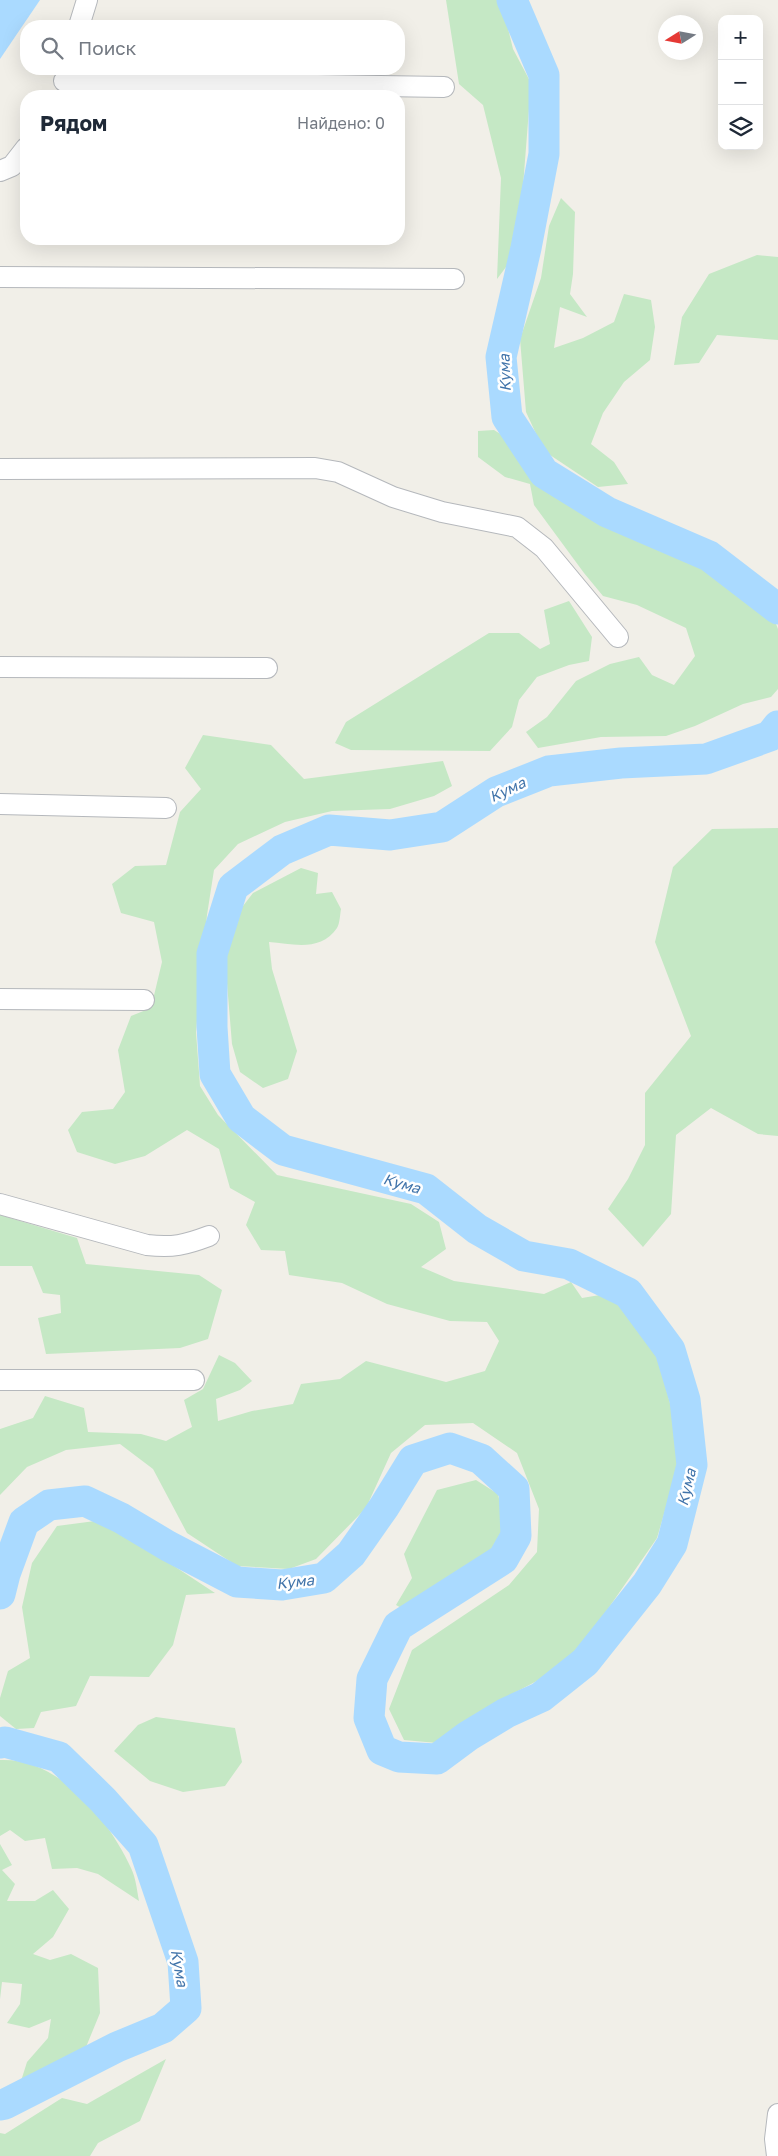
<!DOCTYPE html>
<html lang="ru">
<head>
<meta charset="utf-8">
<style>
	body { margin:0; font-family:"Golos Text",sans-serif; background:#f6f6f7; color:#1f2937 }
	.controls { position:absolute; right:15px; top:15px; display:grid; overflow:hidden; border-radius:10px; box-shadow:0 5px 20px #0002 }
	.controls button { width:45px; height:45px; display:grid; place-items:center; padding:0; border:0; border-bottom:1px solid #e0e1e3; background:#fff; color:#1f2937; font:25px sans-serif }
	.compass { position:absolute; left:658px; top:15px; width:45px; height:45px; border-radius:50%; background:#fff; box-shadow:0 5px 20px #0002; rotate:259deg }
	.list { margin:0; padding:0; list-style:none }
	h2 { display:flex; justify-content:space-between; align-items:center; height:65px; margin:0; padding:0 20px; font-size:21px }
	h2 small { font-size:16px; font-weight:400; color:#747a83 }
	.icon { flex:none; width:28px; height:28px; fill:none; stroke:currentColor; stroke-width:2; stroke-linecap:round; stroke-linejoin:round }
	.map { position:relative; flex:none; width:778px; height:2156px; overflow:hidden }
	.search { position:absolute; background:#fff; box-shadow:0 5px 20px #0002; left:20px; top:20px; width:385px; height:55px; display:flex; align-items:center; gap:12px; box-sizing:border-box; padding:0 18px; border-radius:20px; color:#747a83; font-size:19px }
	.panel { position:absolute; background:#fff; box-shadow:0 5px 20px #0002; left:20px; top:90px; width:385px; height:155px; border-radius:20px }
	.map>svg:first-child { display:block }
</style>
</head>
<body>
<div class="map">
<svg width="778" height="2156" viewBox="0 0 778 2156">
	<rect width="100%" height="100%" fill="#f1efe8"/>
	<path fill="#c5e8c5" d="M446,0H501L513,49L531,83L518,251L497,279L501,178L483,105L459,84Z
		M561,198L575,212L573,274L570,294L587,317L560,307L554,348L583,338L614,322L624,294L651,300L655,327L650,360L624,382L603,413L591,444L614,462L628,484L598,487L544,451L526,412L520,339L541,278L549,226Z
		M757,255L778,257V340L717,335L699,363L674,365L682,317L709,274Z
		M494,430L513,442L541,480L583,507L703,559L771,611L778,629V689L771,697L743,704L695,726L666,736L601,737L538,748L526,732L547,717L576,681L610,664L639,657L652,675L674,685L695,656L686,628L637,605L603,596L584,573L534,505L530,484L505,477L478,457V431Z
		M569,601L592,637L589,661L569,665L537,677L519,700L512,727L490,751L351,750L335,743L346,722L489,633H519L540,649L550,644L544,610Z
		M203,735L271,745L304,779L443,761L452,786L434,796L390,809L332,811L285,822L238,844L214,870L207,915L196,1032L200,1086L218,1115L277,1175L411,1204L439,1222L446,1249L421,1267L454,1281L544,1294L571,1282L582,1298L606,1294L627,1310L656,1351L671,1407L678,1466L657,1538L585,1642L548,1675L499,1701L437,1743L404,1740L389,1709L412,1650L509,1585L537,1552L539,1509L517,1453L473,1423L425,1425L391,1453L366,1508L316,1559L289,1569L237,1566L187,1533L153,1469L120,1444L66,1450L27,1467L0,1495V1429L33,1418L45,1396L84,1408L88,1432L141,1434L166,1441L192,1427L184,1400L203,1389L219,1355L235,1363L252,1381L240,1390L216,1399L218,1421L252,1411L293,1404L301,1384L340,1379L366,1361L446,1382L485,1371L499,1341L487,1322L450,1321L387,1304L342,1283L289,1275L285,1251L261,1250L246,1225L255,1202L230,1188L219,1149L187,1130L145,1156L115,1164L77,1152L68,1130L82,1112L113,1109L125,1092L118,1050L131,1016L151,1008L162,962L154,922L121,913L112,884L135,866L166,865L180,812L201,789L185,768Z
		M778,828V1136L758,1134L711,1108L676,1135L671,1214L643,1247L608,1209L628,1179L645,1145V1093L691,1036L655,942L673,867L712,829Z
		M301,868L318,873L316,894L332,892L341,909C340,914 340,923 337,928C321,952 293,944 269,942L272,969L297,1051L288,1079L263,1088L240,1072L232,1044L225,959L233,919L253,893Z
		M0,1215L77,1238L86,1264L199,1275L222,1290L208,1339L180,1348L46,1354L38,1318L61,1313L60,1295L43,1293L32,1266H0Z
		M476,1480L498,1494L504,1523L497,1553L403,1609L396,1605L412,1578L404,1554L437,1490Z
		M95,1521L139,1543L215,1593L186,1595L173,1645L149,1677L90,1676L76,1706L41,1712L34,1728L16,1729L0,1716V1698L8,1671L30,1658L22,1607L32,1563L57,1526Z
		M156,1717L235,1728L242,1762L225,1786L183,1792L150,1781L114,1751L138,1725Z
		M0,1760C59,1757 109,1820 131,1868C136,1878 137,1891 139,1901L98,1874L77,1868L52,1869L45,1838L25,1841L10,1830L0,1836Z
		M0,1844L12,1865L2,1870L15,1884L7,1901H35L53,1890L69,1909L53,1937L33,1954L50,1960L71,1954L98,1968L100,2013L86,2047L21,2081L27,2062L48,2038L51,2019L29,2028L7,2023L20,2004L22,1984L2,1982L0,1999Z
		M166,2059L140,2121L98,2143L90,2156H0V2133L5,2134L62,2098L87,2104Z"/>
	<path fill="#aadaff" d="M0,0H40L0,59Z"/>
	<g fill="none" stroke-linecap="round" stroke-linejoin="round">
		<path stroke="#aadaff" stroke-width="31" d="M512,0L544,75V154L526,248L501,357L507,417L544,473L607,512L709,556L778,609
			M0,1594L5,1574L24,1522L49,1505L85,1501L121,1518L168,1546L237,1582L282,1585L324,1578L351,1554L384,1507L413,1460L450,1448L481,1459L514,1489L516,1536L503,1559L398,1626L372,1679L369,1718L382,1750L399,1757L437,1759L468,1736L506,1713L541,1697L585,1662L647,1584L672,1544L692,1465L685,1400L670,1350L628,1293L569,1264L524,1256L477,1229L426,1189L283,1150L241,1118L215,1074L212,1027V954L233,887L282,850L329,830L390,835L442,827L496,792L549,771L621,763L706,759L770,736L778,726
			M0,1743L5,1742L59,1757L103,1800L143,1845L183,1962L186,2008L163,2028L117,2047L5,2104L0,2105"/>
		<g stroke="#b5b8bc" stroke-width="22">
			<path id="minor" d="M79,26L87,0
				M64,81L444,87
				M0,171L12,166L26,148
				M0,277L454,279
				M0,469L315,468L338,472L393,497L442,512L517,527L544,548L618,637
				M0,667L267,668
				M0,804L166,808
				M0,999L144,1000
				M0,1204L147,1245C173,1248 185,1245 209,1236
				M0,1380H194
				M777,2156L775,2139L778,2114"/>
		</g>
		<use href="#minor" stroke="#fff" stroke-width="20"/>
	</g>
	<g text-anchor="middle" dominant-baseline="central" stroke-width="5" stroke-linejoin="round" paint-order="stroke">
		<g font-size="15" font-style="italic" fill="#4174aa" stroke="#fff">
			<text transform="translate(504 373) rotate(-92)">Кума</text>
			<text transform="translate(507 789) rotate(-25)">Кума</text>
			<text transform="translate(402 1183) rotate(16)">Кума</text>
			<text transform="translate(686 1487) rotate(-77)">Кума</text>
			<text transform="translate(295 1581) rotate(-6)">Кума</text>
			<text transform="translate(180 1968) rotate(80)">Кума</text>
		</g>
	</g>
</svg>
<div class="controls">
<button>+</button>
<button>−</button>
<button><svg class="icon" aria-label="layers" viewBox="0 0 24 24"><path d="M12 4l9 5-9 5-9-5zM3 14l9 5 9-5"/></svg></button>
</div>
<svg class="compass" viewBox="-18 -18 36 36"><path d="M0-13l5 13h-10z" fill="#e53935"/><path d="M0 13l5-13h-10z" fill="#747a83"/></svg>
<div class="search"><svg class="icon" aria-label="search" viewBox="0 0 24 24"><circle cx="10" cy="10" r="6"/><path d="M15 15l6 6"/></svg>Поиск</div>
<section class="panel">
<h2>Рядом<small>Найдено: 0</small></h2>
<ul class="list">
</ul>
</section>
</div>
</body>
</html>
